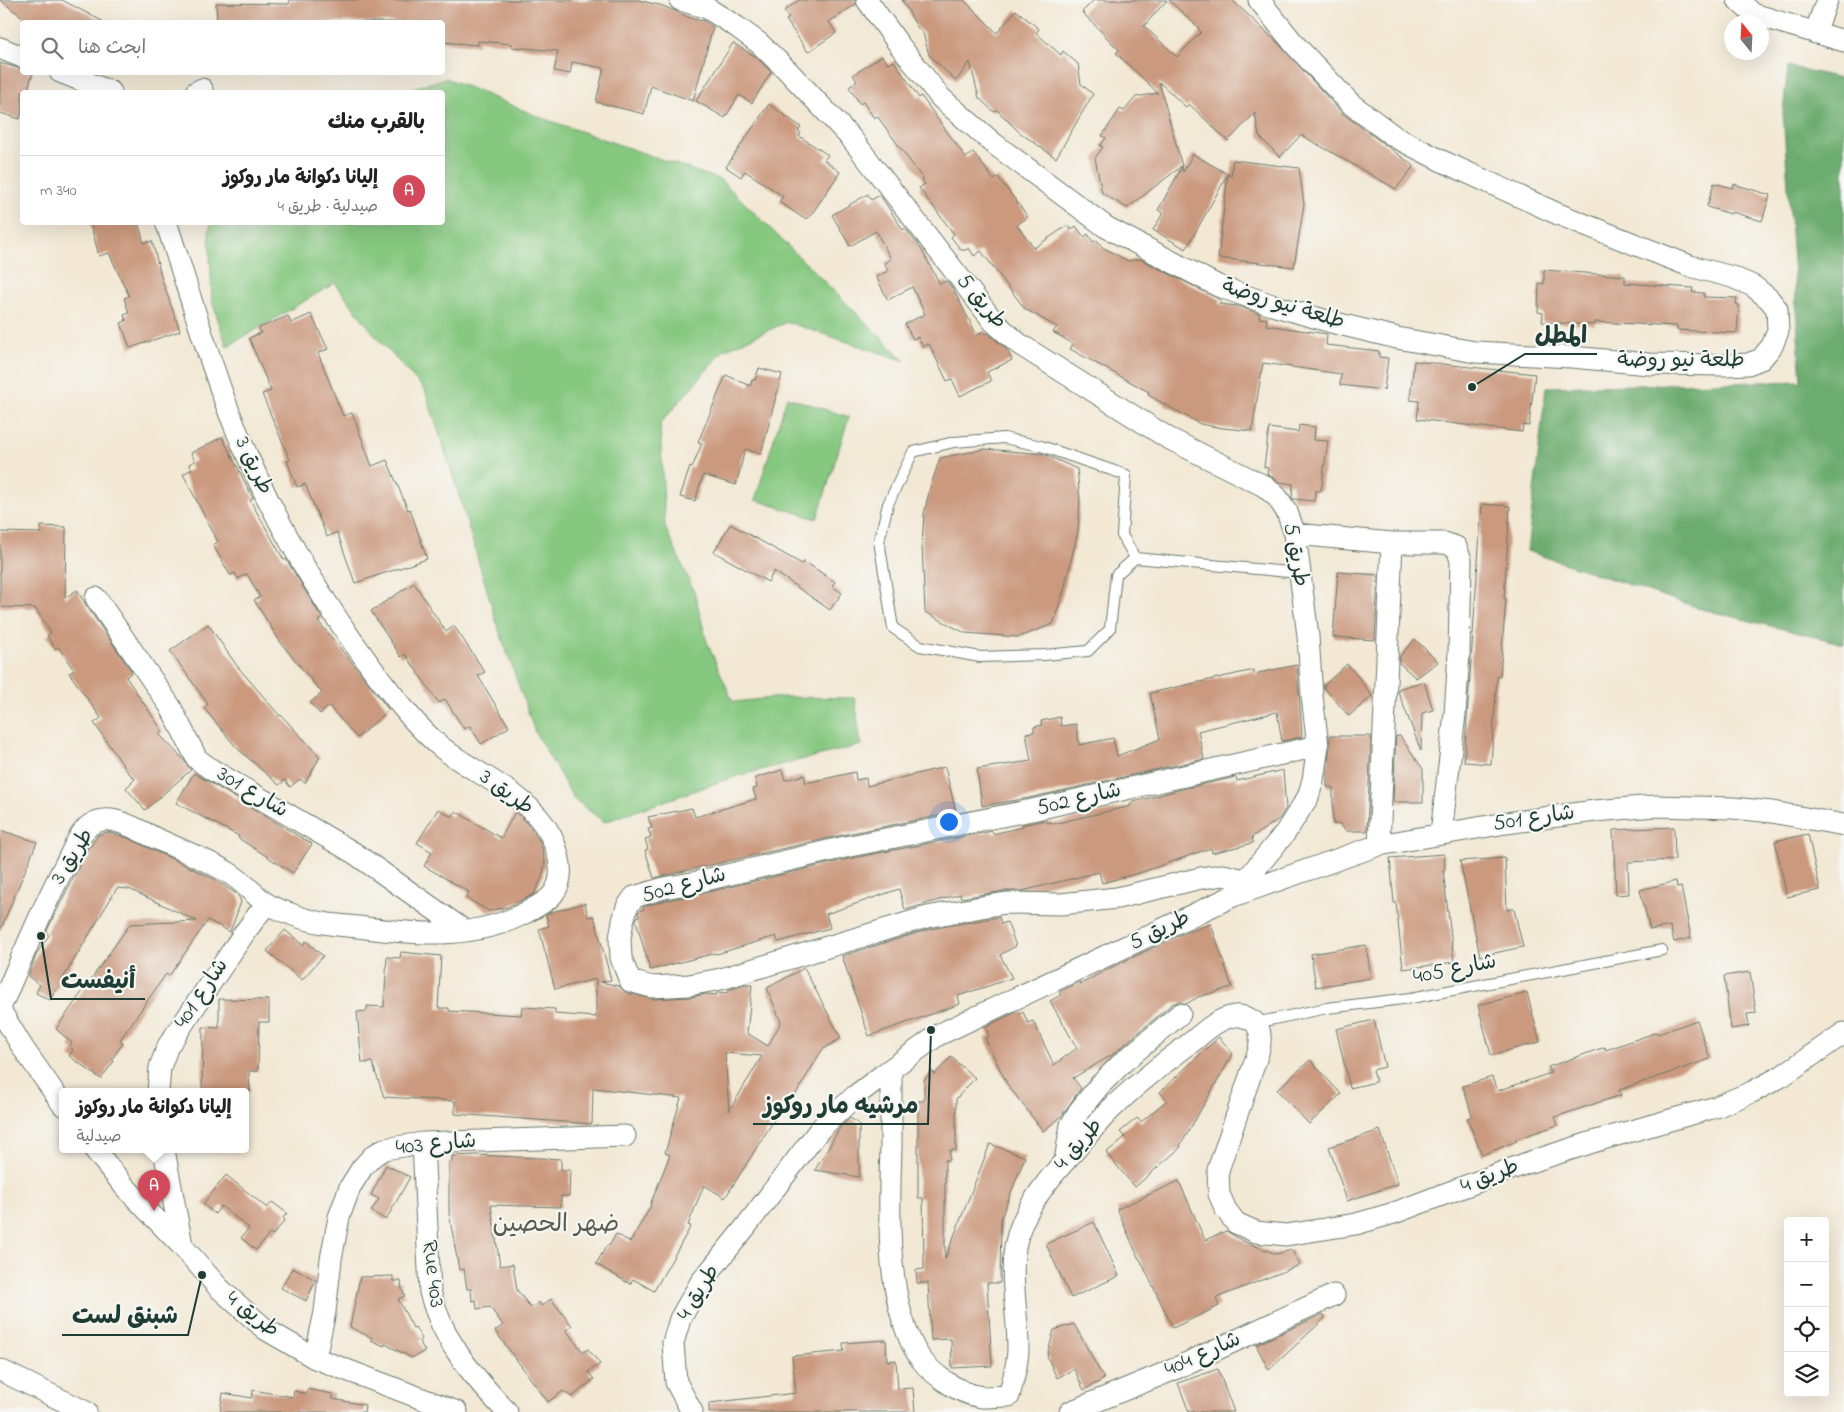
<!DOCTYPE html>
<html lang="ar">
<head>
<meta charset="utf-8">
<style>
	body { margin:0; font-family:"Indie Flower","Playpen Sans Arabic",sans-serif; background:#f2f2f2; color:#222; direction:rtl }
	.controls { position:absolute; right:15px; bottom:15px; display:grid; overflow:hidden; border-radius:5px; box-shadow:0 5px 20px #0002 }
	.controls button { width:45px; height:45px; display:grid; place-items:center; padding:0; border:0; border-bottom:1px solid #e0e0e0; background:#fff; color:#222; font:25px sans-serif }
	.compass { position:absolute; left:1724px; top:15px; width:45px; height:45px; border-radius:50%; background:#fff; box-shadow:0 5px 20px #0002; rotate:342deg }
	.you { position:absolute; left:948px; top:821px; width:18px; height:18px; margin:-12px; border:4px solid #fff; border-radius:50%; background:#1a73e8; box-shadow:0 0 0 8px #1a73e833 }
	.badge { display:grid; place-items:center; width:32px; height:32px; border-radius:50%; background:#d1495b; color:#fff; font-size:16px; font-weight:700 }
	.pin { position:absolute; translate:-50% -41px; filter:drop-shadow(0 1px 2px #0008) }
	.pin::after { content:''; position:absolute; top:26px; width:18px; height:15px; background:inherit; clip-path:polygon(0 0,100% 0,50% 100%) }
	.popup { position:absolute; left:59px; top:1088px; width:190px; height:65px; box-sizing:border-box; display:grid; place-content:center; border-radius:5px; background:#fff; filter:drop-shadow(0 1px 4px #0005); font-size:16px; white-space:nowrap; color:#767676 }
	.popup b { font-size:19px; color:#222 }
	.popup::after { content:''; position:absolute; left:50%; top:100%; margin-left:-10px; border:10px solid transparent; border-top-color:#fff }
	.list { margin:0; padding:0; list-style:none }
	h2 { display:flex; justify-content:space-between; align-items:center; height:65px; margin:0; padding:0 20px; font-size:21px }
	h2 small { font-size:16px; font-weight:400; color:#767676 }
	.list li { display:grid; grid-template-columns:32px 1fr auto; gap:15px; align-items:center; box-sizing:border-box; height:70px; padding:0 20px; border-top:1px solid #e0e0e0 }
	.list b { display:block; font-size:19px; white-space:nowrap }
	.list p { margin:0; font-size:16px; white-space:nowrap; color:#767676 }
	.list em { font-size:16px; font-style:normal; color:#767676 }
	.icon { flex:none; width:28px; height:28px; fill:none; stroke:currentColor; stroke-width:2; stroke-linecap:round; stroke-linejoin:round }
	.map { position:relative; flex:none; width:1844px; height:1412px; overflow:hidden; direction:ltr }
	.search { position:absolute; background:#fff; box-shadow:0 5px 20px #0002; left:20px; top:20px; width:425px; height:55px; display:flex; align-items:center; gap:12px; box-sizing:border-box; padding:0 18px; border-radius:5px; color:#767676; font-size:19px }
	.panel { position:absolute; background:#fff; box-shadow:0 5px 20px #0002; left:20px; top:90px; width:425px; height:135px; border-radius:5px; direction:rtl }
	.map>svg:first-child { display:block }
</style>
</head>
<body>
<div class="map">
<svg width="1844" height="1412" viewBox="0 0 1844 1412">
	<rect width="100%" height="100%" fill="#f6f6f2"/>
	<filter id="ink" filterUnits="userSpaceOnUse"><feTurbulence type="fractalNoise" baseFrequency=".02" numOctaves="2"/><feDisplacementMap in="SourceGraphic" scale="10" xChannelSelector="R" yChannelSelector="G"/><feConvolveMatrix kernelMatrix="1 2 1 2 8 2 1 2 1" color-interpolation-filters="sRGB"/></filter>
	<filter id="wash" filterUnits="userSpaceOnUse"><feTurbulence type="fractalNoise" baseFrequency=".0096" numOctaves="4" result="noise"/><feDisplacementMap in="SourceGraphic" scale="20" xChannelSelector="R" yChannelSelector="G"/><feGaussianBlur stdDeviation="1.12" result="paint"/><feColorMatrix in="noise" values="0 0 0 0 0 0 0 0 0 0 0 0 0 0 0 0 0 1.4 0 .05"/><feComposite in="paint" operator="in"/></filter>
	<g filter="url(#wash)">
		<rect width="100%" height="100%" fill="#f2e8d4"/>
		<path fill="#86c880" stroke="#52825a" d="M446,78L542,118L721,180L905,361L787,322L724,350L660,424L665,527L694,591L707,642L733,702L782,697L855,698L861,745L737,776L604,822L574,799L535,732L497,624L458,492L425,390L377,338L335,283L227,347L212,301L209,231L211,223L442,222V92H400Z
			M787,397L849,417L817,519L755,500Z"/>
		<path fill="#6cac6e" stroke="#467451" d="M1788,66L1844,79V644L1705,610L1527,551L1546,387L1801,381L1783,112Z"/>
		<g id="blocks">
			<path fill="#ca997e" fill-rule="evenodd" d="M0,0H62L104,22H35L24,18Z
				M290,0H638L663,6L693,19L704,21L713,27L693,101L651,86L644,114L596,102L604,68L572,62L570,74L554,71L558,51L512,47V44L478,41V45L442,42V22H217L216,3L289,4Z
				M799,0H855L856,4L829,22L836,33L808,52L786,20L789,18L784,11Z
				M902,0H964L997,33L1016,10L1039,29L1036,33L1061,55L1063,51L1078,64L1081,84L1093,94L1056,158L1019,132L997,110L994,112L979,98L970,62L956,81L929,55L923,33L917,27Z
				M1094,0H1167L1144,26L1177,57L1201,32L1198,29L1199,28L1169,0H1232L1278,43L1342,113L1414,166L1396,189L1301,135L1280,157L1259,136L1255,113L1228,141L1189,104L1186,107L1159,82L1182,166L1127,208L1102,193L1095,158L1103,147L1100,146L1106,138L1102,136L1120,109L1124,111L1136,97L1158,93L1116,53L1119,50L1082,12Z
				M733,43L756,57L771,72L752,103L739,95L725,118L696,101Z
				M882,56L888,64L894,61L919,98L921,96L966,158L973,152L994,180L998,177L1028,217L1017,225L1034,248L1068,225L1071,230L1076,226L1084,237L1088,234L1093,242L1097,240L1102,247L1128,261L1140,259L1221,300L1219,304L1238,306L1260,314L1259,318L1267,319L1266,325L1327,334L1326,345L1379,351V357L1388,358L1384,390L1340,385L1341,374L1263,363L1252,431L1223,428L1200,424L1148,395L1149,392L1070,349L1073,344L1053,332L1057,327L1025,309L981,251L974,256L969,248L966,250H961L951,237L954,234L919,188L925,184L922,180L923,179L877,116L874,118L863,102L860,104L849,87L857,81L853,75Z
				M0,63L22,69V72H33L27,92H22V110L20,119L0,113Z
				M769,104L801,127L798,131L801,133L799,136L828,155L824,160L840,172L809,218H803L779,202L783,196L745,171L741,177L726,167Z
				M1193,154L1231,176L1233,160L1299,168L1304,204L1294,267L1218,258L1228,174L1186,249L1153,230L1163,213L1158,210L1182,167L1183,172Z
				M1714,183L1732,188L1734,184L1770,195L1762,221L1732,212L1731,214L1707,207Z
				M868,194L871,200L880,195L903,230L905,228L921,249L940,284L946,281L953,289L977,335L984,331L985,334L988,333L1007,350L1012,360L987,372L991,381L960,396L952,379L947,381L929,344L923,347L918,337L913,339L905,324L925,314L912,287L888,300L876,277L888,271L884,263L891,259L876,231L850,246L832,215Z
				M90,222H138L144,243L152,241L162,280L180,331L130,348L121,323L126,321L124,315L129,313L124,298L129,296L109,253L99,256Z
				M1544,270L1625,276V283L1693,288L1692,292L1704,293V297L1737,298L1736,304L1739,305L1737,333L1677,330V326L1595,322V325L1542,322L1543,313L1538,312L1539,283L1544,284Z
				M311,314L328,349L318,353L343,416L352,413L372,466L387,460L408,510L410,509L427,559L355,583L337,532L327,537L305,484L297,487L287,461L290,460L262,394L271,391L249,338L261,333L259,328L288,316L291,323Z
				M1414,361L1535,374L1529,426L1523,425L1522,432L1417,419L1419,401L1410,400Z
				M759,368L782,374L761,454L745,449L736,485L703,475L695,501L680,497L690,467L692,468L702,443L698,442L726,375L750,386L752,380H755Z
				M1299,425L1315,427L1314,440L1328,441L1321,491H1315L1314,501L1293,499L1292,497L1293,484L1279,482L1267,474L1268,468L1264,467L1269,428L1298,432Z
				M222,437L253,498L250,500L284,560L286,559L322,618L318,621L354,665L389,710L357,738L329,706L320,714L310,703L322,693L281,643L254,600L260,597L247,574L238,579L235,573L230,575L213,545L218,542L183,474L192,469L189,464L195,461L191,453Z
				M985,449L1044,454L1077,469L1080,501L1078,531L1064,590L1053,624L1019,637L965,633L925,612L922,545L924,514L930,488L940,458Z
				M1482,504L1510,506L1504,598H1506L1500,676H1497L1491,764L1464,762Z
				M730,524L802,564L804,561L835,582L832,586L842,593L830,610L774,571L768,582L714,552Z
				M41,526L66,527L65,598L77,590L86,605L132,672L126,677L163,732L159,734L183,759L191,770L145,810L126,788L135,779L127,771L94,723L101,718L69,673L74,670L58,647L55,649L47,636L51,633L35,608L0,607V532L41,533Z
				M1338,572L1378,575L1375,640L1333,637Z
				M414,583L446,632L454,626L485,672L478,676L509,727L481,744L470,726L464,729L445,699L439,703L405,654L401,657L371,611Z
				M208,624L237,666L280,716L281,715L320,757L305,783L300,779L290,787L285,780L279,785L236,747L204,708L208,704L170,651Z
				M1415,639L1438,662L1416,678L1399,663L1400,656Z
				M1347,664L1360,679L1372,696L1349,716L1324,688V685Z
				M1297,665L1302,737L1282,741L1277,712L1198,731L1204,759L1029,798L982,806L977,769L1031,761L1026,733L1034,732V727L1042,725L1041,721L1060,717L1061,726L1076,724L1079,745L1113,738L1117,756L1160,739L1150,693L1254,670V674Z
				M1424,681L1433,710L1422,713L1421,751L1398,691V689Z
				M1329,736H1371L1367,831H1346L1340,824H1333V787H1327V769L1330,748Z
				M1396,736H1400L1423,769V802H1393Z
				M945,767L956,812L842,835L654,878L645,850L648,849L645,839L651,837L648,829L652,828L648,817L692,808L695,817L756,799L753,789L757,788L755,778L782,770L785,780L804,775L806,783L855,772L856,780L866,778L867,786Z
				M1283,770L1286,808L1279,819L1252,837L1253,843L1212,853L1211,848L1139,873L1102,883L1099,872L1022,891H1004L961,898L960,894L905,910L899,889L826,914L830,928L778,942L776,936L717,954L716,953L650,970L636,921L637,917L639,916L638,912L644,909L643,907L667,900L700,894L848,859L992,831L993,834L1022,827V825L1046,820L1047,823L1052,822L1053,824L1131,806L1130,803L1178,790L1236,777L1237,781Z
				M194,773L312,844L293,873L238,838L239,836L176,803Z
				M438,809L452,817L455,811L501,838L515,812L521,817L531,828L540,842L543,851L545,863L542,878L534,894L508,907L489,911L466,898L469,892L424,866L432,852L417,843Z
				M1674,827L1675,860L1628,862L1629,894L1616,895L1613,830Z
				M0,830L37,842L0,931Z
				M108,832L128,838L214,879L235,893L239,897L241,902L230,932L208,920L169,976L166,974L120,1040L123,1043L112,1059L114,1061L101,1079L69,1056L73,1050L69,1047L72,1043L56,1029L130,924L197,921L129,889L117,888L50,1000L36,993L40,985L28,976L37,953L49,935L46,933L51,922L89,846H91L98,835Z
				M1808,834L1820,890L1787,897L1775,841Z
				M1444,854L1445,869L1443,870L1454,962L1403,969L1396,903H1394L1390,858Z
				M1505,858L1507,910L1514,909L1523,947L1480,956L1460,861Z
				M1676,881L1677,887L1681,886L1691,938L1674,942L1670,926L1650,930L1640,890Z
				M585,903L588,917L594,916L611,980L601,982L619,986L627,993L653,999L690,997L706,994L717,995V992L728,993V990L745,985H752L747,1033L768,1046L781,1022L767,988L804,968L841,1038L822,1050L790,1104L786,1101L725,1198L704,1185L688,1225L691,1226L654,1291L633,1279L630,1284L596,1264L607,1245L609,1246L616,1234L630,1242L651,1206L650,1205L670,1155L665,1153L681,1098L593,1088L592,1124L455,1114V1101L384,1097L372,1062L362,1063L357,1012L367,1011V1006L384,1007L387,957L400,958L401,952L441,956L438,1008H449V1011L521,1015L522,1007L555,1009V1014L596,1017V979L555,989L539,929L549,926L546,915L552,912ZM725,1053L762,1056L729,1111Z
				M999,917L1001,924L1007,922L1016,946L1000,955L1012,978L958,996L960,1004L869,1036L842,956L930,929Z
				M1211,924L1232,987L1198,997L1186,1004L1178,1002L1172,1004L1112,1055L1073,1078L1081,1088L1061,1117L1043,1131L1007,1084L985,1038L989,1036L986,1027L1016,1012L1018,1014L1023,1012L1028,1023L1033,1021L1054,1065L1077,1048L1050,1001L1061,995L1059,992L1080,982L1081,984L1106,970L1182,934Z
				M285,930L303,945L306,941L323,956L302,980L267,951Z
				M1366,945L1371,978L1316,987L1311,954Z
				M1750,972L1756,1013L1747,1014L1749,1026L1731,1029L1724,976Z
				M1527,993L1540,1042L1491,1055L1478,1005Z
				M219,999L269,1000V1022H259L258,1071H249L250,1092H202L203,1027L219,1028Z
				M1374,1020L1385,1067L1373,1070L1376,1082L1350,1088L1336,1029Z
				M1697,1020L1710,1059L1619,1090L1621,1095L1555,1117L1558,1125L1516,1139L1517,1141L1482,1155L1467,1118L1472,1116L1463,1086L1492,1077L1497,1091L1551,1073L1548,1067L1605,1047L1606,1050L1657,1032L1658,1034Z
				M1219,1037L1233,1054L1180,1146L1181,1147L1135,1187L1106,1153L1125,1137L1120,1132L1137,1118L1141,1122L1167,1100L1160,1092Z
				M951,1057L975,1078L956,1099V1150H950L949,1160H945V1259L990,1144L1025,1157L1001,1218L1000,1283H987L992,1366L952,1368L951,1339L931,1340L928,1283H917L916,1270L924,1269L923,1198H918V1101H924V1080L932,1071L935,1074Z
				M1310,1060L1341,1094L1309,1124L1277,1090Z
				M850,1118L859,1124V1177L815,1170L841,1126Z
				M1380,1130L1398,1184L1347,1201L1329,1147Z
				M476,1155L561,1159V1170H570L569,1196H561V1207L491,1205L500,1266L513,1264L517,1290L531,1308L539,1302L541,1306L551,1299L572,1326L566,1330L583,1352L588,1349L600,1364L588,1372L594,1379L572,1397L563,1391L548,1402L495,1331L503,1325L490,1307L477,1309L476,1300L472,1301L471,1289H467L464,1269L459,1270L449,1213V1162H452V1156Z
				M386,1165L410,1177L386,1220L371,1211L379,1199L371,1195Z
				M226,1175L267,1208L272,1202L287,1213L283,1218L285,1220L273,1235L270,1233L256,1250L241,1238L249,1228L221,1206L215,1214L203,1204Z
				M1179,1181L1205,1240L1226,1231L1243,1241L1276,1254L1292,1250L1300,1265L1216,1298L1219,1306L1173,1328L1140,1259H1139L1117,1209Z
				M1094,1222L1119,1276L1071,1298L1046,1244Z
				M292,1268L316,1280L306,1301L281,1288Z
				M393,1276V1281H401L402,1290L405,1296L398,1299L413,1328L415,1327L422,1339L419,1341L425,1351L412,1358L385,1344L384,1346L371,1340L372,1338L350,1327L360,1277Z
				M1323,1314L1325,1318L1269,1370L1256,1345Z
				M1074,1324L1104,1379L1084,1390L1074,1369L1057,1378L1047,1356L1054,1330Z
				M886,1340L887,1361L896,1360L898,1389L913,1388L915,1412H709V1403L796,1393L792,1356L844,1351L843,1343Z
				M1218,1369L1234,1412H1189L1178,1383Z
				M307,1389L333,1394V1399L365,1405L364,1412H220L223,1393L252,1398L253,1390L293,1397L294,1391L307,1394Z"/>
		</g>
	</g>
	<g filter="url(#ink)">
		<use href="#blocks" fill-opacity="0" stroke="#69796c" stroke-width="1"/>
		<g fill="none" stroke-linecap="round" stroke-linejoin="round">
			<g stroke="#69796c" stroke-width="12">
				<path id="lane" d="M1135,558L1116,575L1110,629L1088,651L1044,655L980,657L920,646L893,628L879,541L888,504L913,452L954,442L1004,438L1041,446L1126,475L1122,535L1135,558L1299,573
					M1255,1023L1327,1008L1411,998L1662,950"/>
			</g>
			<g stroke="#69796c" stroke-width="23">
				<path id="street" d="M680,0L707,8L737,27L759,43L787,70L851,138L994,322L1019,344L1168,438L1264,486L1277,497L1287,512L1295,534L1308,636L1312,696L1318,746L1313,780L1308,797L1285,833L1233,896
					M867,0L900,46L941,98L993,143L1106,227L1218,286L1272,305L1331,322L1397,338L1475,352L1571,357L1649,364L1724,365L1748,364L1761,359L1772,346L1778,331L1777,309L1769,299L1753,286L1732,277L1690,266L1558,214L1442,161L1395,137L1351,104L1295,45L1259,0
					M1738,0L1753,14L1844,41
					M1815,33L1827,0
					M0,48L22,57
					M60,72L111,92
					M196,92L202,89
					M1295,534L1392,543H1445L1456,547L1461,560L1459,653L1455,714L1441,834
					M96,598L170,706L197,759L212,770L354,853L465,931
					M1379,845L1392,543
					M1245,880L1223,875L1201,878L1117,898L1061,904L1006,903L987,906L927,917L721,979L689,985L652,987L630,981L621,958L620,938L623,921L627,907L634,897L664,888L697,882L845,847L1032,810L1318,746
					M0,1008C21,960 41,910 66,863C73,851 78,834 90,825C96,821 104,819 111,820C126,822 140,831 153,837C178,849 206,859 229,873C242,881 252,892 264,902C271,907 282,911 291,914C312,923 335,925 358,927C413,934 470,940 521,915C531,910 547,902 553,894C566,877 559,853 551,836C528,792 478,777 441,747C425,734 412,719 399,703C330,618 271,518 231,417C206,353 188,287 166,222
					M0,1010L23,1048L63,1105
					M884,1074L938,1035L1233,896L1379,845L1506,823L1595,811L1655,806L1733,808L1772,812L1844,825
					M158,1092L160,1067L168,1046L245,932L266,904
					M423,1143L430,1292C443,1342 472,1375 507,1412
					M95,1150L125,1187L182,1246L219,1288L265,1329L315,1358L457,1412
					M164,1150L182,1245
					M1065,1161L1071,1125L1079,1111L1099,1086L1122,1063L1180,1014
					M315,1358L325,1312L331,1259L339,1217L350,1187L362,1168L373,1156L384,1149L423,1143L625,1136
					M0,1370L86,1412
					M692,1412L676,1382L673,1343L680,1319L701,1282L744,1229L820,1129L855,1096L884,1074L891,1075C891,1099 891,1123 891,1147C889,1210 885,1293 915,1350C926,1371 958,1394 982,1397C991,1397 1000,1396 1009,1396C1013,1380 1018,1364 1018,1348C1018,1300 1002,1256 1028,1211C1040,1189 1057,1169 1074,1151C1086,1137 1097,1123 1109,1111C1133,1087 1166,1061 1193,1041C1205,1031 1219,1018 1235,1016C1242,1015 1248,1018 1253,1021C1263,1029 1261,1042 1258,1053L1218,1170L1219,1194L1226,1210L1236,1223L1256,1232L1286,1235L1356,1224L1394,1213L1527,1163L1596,1141L1716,1107L1752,1092L1782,1076L1844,1033
					M1070,1412L1170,1371L1334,1295"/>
			</g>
			<use href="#lane" stroke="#fff" stroke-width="10"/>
			<use href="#street" stroke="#fff" stroke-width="21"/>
		</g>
	</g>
	<g text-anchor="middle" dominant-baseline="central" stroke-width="4.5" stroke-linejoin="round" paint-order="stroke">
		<g font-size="22" fill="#1f3d34" stroke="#f6f6f2">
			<text transform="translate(981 302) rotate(50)">طريق 5</text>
			<text transform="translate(1283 305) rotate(17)">طلعة نيو روضة</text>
			<text x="1681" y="361">طلعة نيو روضة</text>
			<text transform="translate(253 466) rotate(65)">طريق 3</text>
			<text transform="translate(1295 555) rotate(80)">طريق 5</text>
			<text transform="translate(252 793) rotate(31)">شارع 301</text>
			<text transform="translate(506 793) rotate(36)">طريق 3</text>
			<text transform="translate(1079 800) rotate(-13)">شارع 502</text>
			<text transform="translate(1534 819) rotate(-8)">شارع 501</text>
			<text transform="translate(73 857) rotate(-58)">طريق 3</text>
			<text transform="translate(684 886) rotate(-15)">شارع 502</text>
			<text transform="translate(1160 931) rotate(-26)">طريق 5</text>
			<text transform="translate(1455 970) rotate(-11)">شارع 405</text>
			<text transform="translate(202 994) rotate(-56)">شارع 401</text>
			<text transform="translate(436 1145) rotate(-5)">شارع 403</text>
			<text transform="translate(1079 1145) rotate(-49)">طريق 4</text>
			<text transform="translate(1490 1177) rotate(-21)">طريق 4</text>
			<text transform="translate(432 1274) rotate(83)">Rue 403</text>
			<text transform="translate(699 1293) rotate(-58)">طريق 4</text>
			<text transform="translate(252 1315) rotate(38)">طريق 4</text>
			<text transform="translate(1203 1355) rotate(-24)">شارع 404</text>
		</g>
		<g font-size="25" fill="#5b5d4e" stroke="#f6f6f2">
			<text x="556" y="1225">ضهر الحصين</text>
		</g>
	</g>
	<path fill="none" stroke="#1f3d34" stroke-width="2" d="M1472 387L1525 354H1597M41 936L51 999H145M931 1030L928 1124H753M202 1275L188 1335H62"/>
	<g fill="#1f3d34" stroke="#f6f6f2" stroke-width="2">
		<circle cx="1472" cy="387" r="5"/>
		<circle cx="41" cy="936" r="5"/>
		<circle cx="931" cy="1030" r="5"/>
		<circle cx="202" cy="1275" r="5"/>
	</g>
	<g font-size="24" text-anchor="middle" font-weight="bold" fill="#1f3d34" stroke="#f6f6f2" stroke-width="4.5" stroke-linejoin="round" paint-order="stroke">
		<text x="1561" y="343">المطل</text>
		<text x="98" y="988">أنيفست</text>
		<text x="841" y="1113">مرشيه مار روكوز</text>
		<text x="125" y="1323">شبنق لست</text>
	</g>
</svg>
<div class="controls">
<button>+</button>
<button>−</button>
<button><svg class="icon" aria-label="locate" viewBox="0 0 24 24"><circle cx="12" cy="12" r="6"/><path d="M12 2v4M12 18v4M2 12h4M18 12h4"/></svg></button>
<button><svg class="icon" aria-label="layers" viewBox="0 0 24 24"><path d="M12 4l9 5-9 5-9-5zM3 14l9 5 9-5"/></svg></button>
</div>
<svg class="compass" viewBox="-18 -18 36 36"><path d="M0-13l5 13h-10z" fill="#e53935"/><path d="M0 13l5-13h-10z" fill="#767676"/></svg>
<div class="you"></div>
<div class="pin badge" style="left:154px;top:1211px">A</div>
<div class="popup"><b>إليانا دكوانة مار روكوز</b>صيدلية</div>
<div class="search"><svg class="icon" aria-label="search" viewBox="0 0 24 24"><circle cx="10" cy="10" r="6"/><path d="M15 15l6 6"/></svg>ابحث هنا</div>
<section class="panel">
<h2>بالقرب منك<small></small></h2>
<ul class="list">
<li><span class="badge">A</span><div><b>إليانا دكوانة مار روكوز</b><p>صيدلية · طريق 4</p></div><em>340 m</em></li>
</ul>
</section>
</div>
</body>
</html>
